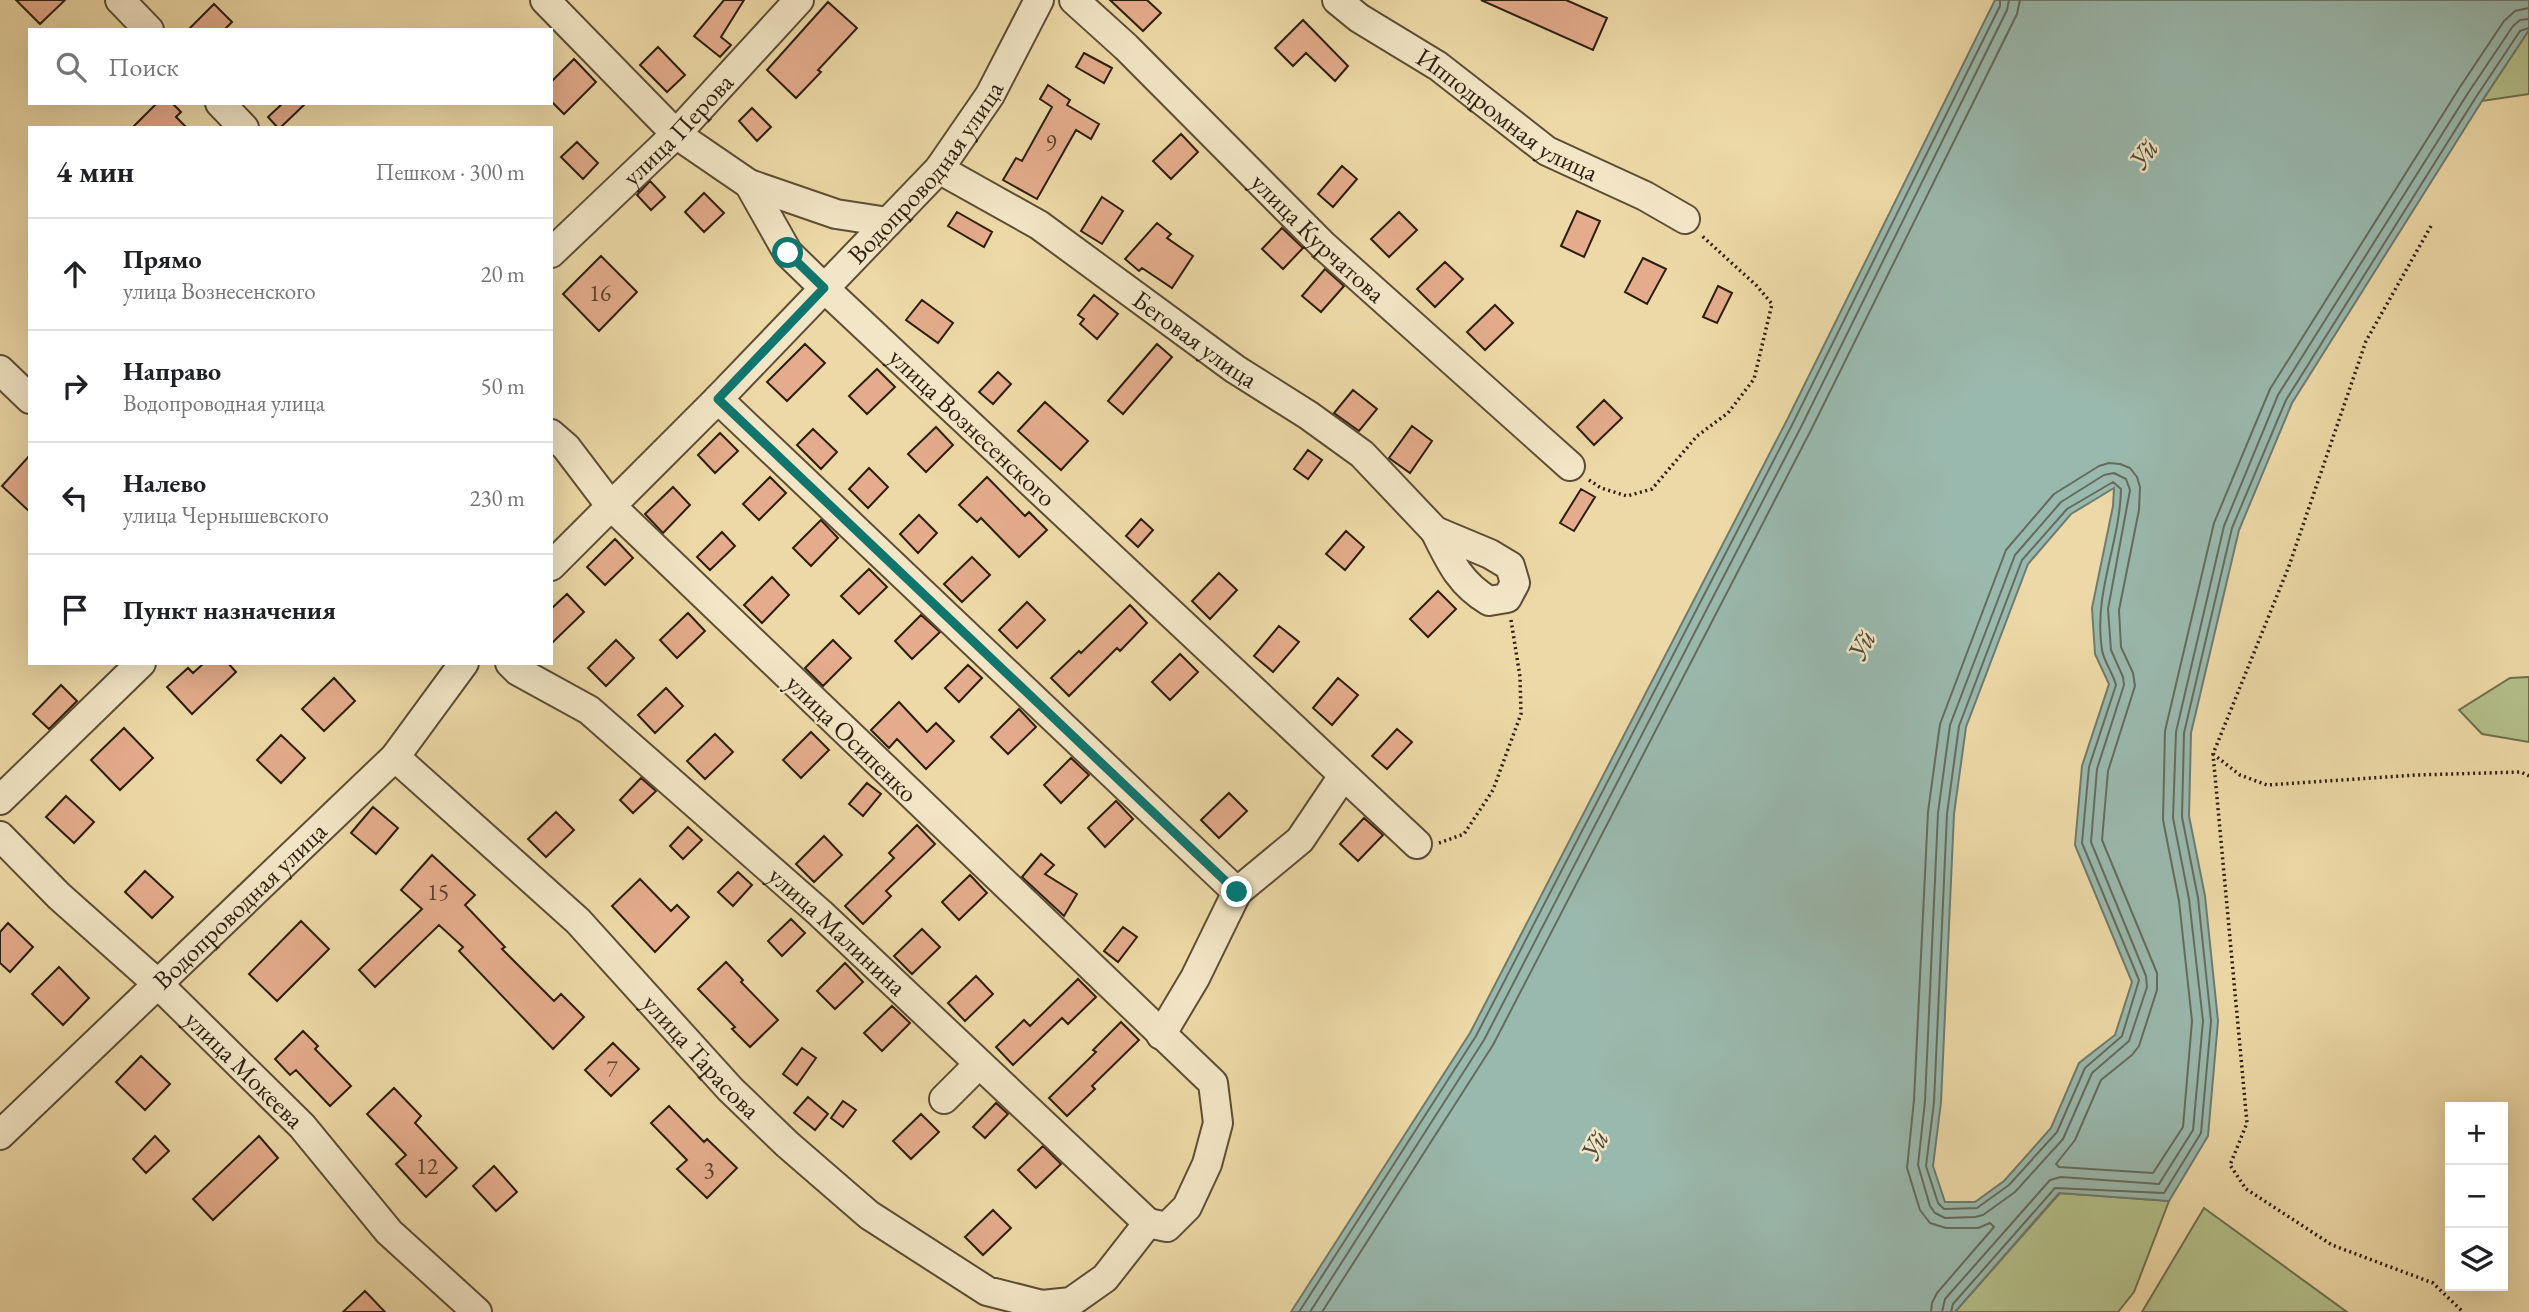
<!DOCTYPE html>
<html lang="ru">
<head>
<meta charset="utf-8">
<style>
	body { margin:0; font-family:"EB Garamond",serif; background:#f6f6f6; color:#202124 }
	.controls { position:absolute; right:21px; bottom:21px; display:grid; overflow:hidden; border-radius:0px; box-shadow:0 7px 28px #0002 }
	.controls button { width:63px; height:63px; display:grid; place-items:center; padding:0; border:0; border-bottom:2px solid #e0e0e0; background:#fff; color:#202124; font:35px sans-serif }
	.stop { position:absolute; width:21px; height:21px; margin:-16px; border:5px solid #0f766e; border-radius:50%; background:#fff }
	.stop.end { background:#0f766e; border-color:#fff; box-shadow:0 2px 7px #0008 }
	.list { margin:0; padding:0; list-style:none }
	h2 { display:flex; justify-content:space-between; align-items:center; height:91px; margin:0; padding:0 28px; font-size:30px }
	h2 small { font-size:23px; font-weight:400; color:#757577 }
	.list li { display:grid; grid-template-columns:46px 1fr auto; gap:21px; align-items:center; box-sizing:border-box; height:112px; padding:0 28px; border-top:2px solid #e0e0e0 }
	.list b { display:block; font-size:26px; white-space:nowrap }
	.list p { margin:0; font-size:23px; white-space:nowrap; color:#757577 }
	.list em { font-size:23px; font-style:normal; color:#757577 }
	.icon { flex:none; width:38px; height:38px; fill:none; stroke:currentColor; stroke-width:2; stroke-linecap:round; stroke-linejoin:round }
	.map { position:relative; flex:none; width:2529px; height:1312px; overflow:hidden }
	.search { position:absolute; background:#fff; box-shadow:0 7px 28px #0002; left:28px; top:28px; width:525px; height:77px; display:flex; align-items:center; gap:18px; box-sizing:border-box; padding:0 24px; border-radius:0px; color:#757577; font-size:26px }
	.panel { position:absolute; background:#fff; box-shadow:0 7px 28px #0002; left:28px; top:126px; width:525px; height:539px; border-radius:0px }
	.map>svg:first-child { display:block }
</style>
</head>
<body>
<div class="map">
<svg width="2529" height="1312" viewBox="0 0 2529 1312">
	<rect width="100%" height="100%" fill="#edd9a7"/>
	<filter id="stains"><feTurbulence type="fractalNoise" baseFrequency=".00286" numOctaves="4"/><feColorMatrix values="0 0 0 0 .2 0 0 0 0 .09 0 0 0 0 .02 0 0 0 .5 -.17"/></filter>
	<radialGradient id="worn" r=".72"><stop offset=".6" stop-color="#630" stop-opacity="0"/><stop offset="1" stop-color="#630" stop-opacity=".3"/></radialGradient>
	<path fill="#b4c08a" stroke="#706f4c" stroke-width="2" d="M2529,30V94L2482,101Z
		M2529,677V742L2482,734L2459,710L2510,678Z
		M2060,1193L2169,1201L2134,1292L2118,1312H1955Z
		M2204,1208L2347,1312H2142Z"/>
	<path fill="#9ab9ae" stroke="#6e7b6e" stroke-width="2" fill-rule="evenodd" d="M1995,0H2529V30L2482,101L2292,403L2239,530L2191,733L2189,816L2205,896L2218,1021L2208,1136L2169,1201L2059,1193L1955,1312H1291L1470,1033L1787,420ZM2114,488L2113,506L2092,608L2095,654L2109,684L2082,766L2075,845L2132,982L2115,1035L2079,1063L2051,1128L2004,1181L1975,1202H1945L1933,1166L1941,1102L1954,814L1966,727L2028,564L2071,514Z"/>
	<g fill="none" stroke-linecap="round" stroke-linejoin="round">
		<path stroke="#636c5e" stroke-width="2" d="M2114,473L2126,479L2130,490L2108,609L2111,650L2123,677L2124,685L2097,769L2091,842L2146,976L2147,987L2129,1041L2092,1073L2063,1139L2015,1192L1983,1215L1975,1217L1945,1218L1935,1213L1930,1206L1918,1165L1925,1101L1938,813L1950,725L2015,555L2061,502L2104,475Z
			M2113,482L2121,489C2120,543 2093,594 2102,650C2104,662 2113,673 2116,685L2089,767L2082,843L2139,980L2122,1036L2085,1068L2057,1132L2009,1185L1977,1208L1944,1209L1938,1203L1926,1166L1934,1102L1947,814L1959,726L2022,560L2067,509Z
			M1299,1312L1476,1036L1793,423L2000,6V0
			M1310,1312L1484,1040L1801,427L2007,10L2009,0
			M1322,1312L1493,1045L1810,432L2017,14L2020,0
			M1931,1312L1932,1303L1937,1293L1994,1227L1990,1223L1978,1228H1946L1930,1223L1920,1210L1907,1168L1914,1100L1928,812L1940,724L2006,550L2054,494L2099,466L2109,463L2120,464L2130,468L2137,477L2140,487L2139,510L2119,610L2121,647L2133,673L2135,686L2108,771L2102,840L2157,973V990L2139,1046L2132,1055L2101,1080L2075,1140L2056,1164L2059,1167L2153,1173L2183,1127L2192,1021L2179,901L2163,820L2165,731L2214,523L2270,389L2460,87L2504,21L2515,11L2529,8
			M1942,1312L1945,1299L2050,1180L2061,1177L2159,1184L2193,1130L2203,1021L2189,899L2173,818L2176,732L2224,526L2278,395L2468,93L2513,26L2520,20L2529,19
			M1951,1312L1953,1304L2055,1188L2164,1193L2201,1133L2211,1021L2198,898L2182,817L2184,733L2232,528L2286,400L2476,97L2520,31L2529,28"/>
	</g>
	<path fill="#e4ac8c" stroke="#2c1e0e" stroke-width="2" d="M16,0H65L40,24Z
		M724,0H744L721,37L731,45L720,57L694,36Z
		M1110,0H1147L1161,13L1143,31Z
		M1481,0H1566L1607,18L1593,50Z
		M828,2L857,28L818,70L821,72L796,98L767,70Z
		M214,4L232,22L224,30H188Z
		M1303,20L1348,66L1335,81L1306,53L1293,66L1275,48Z
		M658,47L685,75L667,92L640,65Z
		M1084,53L1112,68L1104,83L1076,67Z
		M574,59L596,82L564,114L551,101V82Z
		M1048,85L1070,100L1067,105L1099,124L1091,139L1076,130L1037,199L1003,180L1016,158L1022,161L1052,107L1040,99Z
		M157,103H172L181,112L176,117L187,128H132Z
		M283,103H306L280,128H278L268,117Z
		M752,108L771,127L757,141L739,121Z
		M1181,134L1198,152L1171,179L1153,161Z
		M577,142L598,163L583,179L561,157Z
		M1342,166L1357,179L1333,207L1318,194Z
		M650,181L665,197L651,210L637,195Z
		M704,193L724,213L704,232L685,212Z
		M1102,197L1123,211L1102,244L1081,231Z
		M1577,211L1600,221L1584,257L1561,246Z
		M957,212L992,232L984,247L948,226Z
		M1399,212L1417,230L1389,257L1371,239Z
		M1157,223L1171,234L1167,238L1193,256L1172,288L1142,268L1139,271L1125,259Z
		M1282,228L1303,248L1283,269L1262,249Z
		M601,256L637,292L599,331L563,294Z
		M1643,258L1666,269L1647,304L1625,292Z
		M1445,262L1463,279L1435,307L1417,289Z
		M1325,269L1344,286L1321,312L1302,296Z
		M1718,286L1732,293L1717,323L1703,317Z
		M1094,295L1118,314L1097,339L1080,324L1084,319L1078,315Z
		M922,300L953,323L938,343L906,320Z
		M1495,305L1513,323L1485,350L1467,332Z
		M805,344L825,363L787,401L767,382Z
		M1157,344L1172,357L1123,414L1108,401Z
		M877,369L895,387L867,414L849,396Z
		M998,372L1011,384L993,404L979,392Z
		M1353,390L1377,409L1359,431L1334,413Z
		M1604,400L1622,418L1594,445L1577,427Z
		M1045,402L1088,441L1061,470L1018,431Z
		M1412,426L1432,441L1410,473L1389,458Z
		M936,427L953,445L926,472L908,454Z
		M813,429L837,452L821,469L797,445Z
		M720,433L738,451L715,473L698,455Z
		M1308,450L1322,460L1308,479L1294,469Z
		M30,455V512L2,486Z
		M869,468L888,487L868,508L849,489Z
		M770,477L786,493L759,520L743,504Z
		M987,477L1025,516L1029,512L1047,530L1019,557L981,518L977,522L959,505Z
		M673,487L690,505L663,533L645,514Z
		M1581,489L1595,497L1574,531L1560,523Z
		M919,515L937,533L918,553L900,534Z
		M1141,519L1153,530L1138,547L1126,536Z
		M821,520L838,538L811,566L793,548Z
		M1346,531L1364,547L1345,570L1326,554Z
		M722,532L735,546L710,570L697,557Z
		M615,539L633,558L605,585L587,567Z
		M972,557L990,575L962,602L944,584Z
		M869,569L887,587L859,614L841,596Z
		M1219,573L1237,590L1210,619L1192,601Z
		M772,577L789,595L762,623L744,605Z
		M1438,591L1456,609L1428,637L1410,619Z
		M567,594L584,612L551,644V609Z
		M1027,602L1045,620L1017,648L999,630Z
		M1130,605L1147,623L1120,651L1117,648L1069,696L1051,678L1079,651L1081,653Z
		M688,613L705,631L677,658L660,640Z
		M921,615L940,632L912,659L895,641Z
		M1279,626L1299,642L1273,672L1254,656Z
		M616,640L634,658L606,686L588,668Z
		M833,640L851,658L823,686L805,668Z
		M1180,654L1198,672L1170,700L1152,682Z
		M204,663H228L236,672L192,714L167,687L188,668L193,673Z
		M968,665L982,678L959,702L945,688Z
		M334,678L355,701L324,731L302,709Z
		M1338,678L1358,695L1332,725L1313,708Z
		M61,685L77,701L49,729L33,714Z
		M666,688L683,706L655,733L638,715Z
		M899,702L927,732L936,723L954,741L926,769L897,739L889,748L871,730Z
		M1019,709L1036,727L1008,754L991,737Z
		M124,728L153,758L120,790L91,760Z
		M1397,729L1412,742L1387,769L1372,756Z
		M811,732L829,750L801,778L783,760Z
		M715,734L733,752L705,779L687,761Z
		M281,735L305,758L281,783L257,760Z
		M1071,758L1089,775L1061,803L1044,785Z
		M641,778L656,791L633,813L620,800Z
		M867,783L881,794L863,816L849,804Z
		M1229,793L1247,811L1219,838L1201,820Z
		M66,796L94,822L74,843L46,817Z
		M1116,801L1133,819L1105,847L1088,828Z
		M373,807L398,828L376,854L351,833Z
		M556,812L574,830L546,857L528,839Z
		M1364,818L1383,835L1358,861L1340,844Z
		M917,825L935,844L886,891L891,896L863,924L845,906L894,858L889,853Z
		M688,827L702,840L683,859L670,846Z
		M824,836L842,855L814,882L796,864Z
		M1041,854L1054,865L1045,874L1077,894L1064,916L1022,877Z
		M432,855L475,895L465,905L505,947L502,949L554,1001L561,994L584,1017L553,1049L459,951L463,947L439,925L375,987L359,970L422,909L401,890Z
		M145,871L173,897L152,918L125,892Z
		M738,872L752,885L733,906L718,892Z
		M970,875L987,893L959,920L942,902Z
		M640,879L671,911L677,905L689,917L655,952L612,906Z
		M791,919L805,933L782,956L768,941Z
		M301,921L329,949L277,1001L249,974Z
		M8,923L33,947L10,972L0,963V932Z
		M1123,927L1137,937L1118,962L1104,951Z
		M922,929L940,947L912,974L894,956Z
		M726,962L743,980L741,982L778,1020L750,1047L732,1029L735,1027L698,989Z
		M845,963L863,982L835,1009L817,991Z
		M59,967L89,998L63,1025L32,994Z
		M976,976L993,994L965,1021L948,1003Z
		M1078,979L1096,997L1068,1024L1062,1018L1013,1065L996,1047L1024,1020L1030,1026Z
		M892,1006L910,1023L882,1051L864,1033Z
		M1121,1022L1139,1040L1092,1086L1095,1089L1067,1116L1049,1098L1096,1052L1093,1050Z
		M303,1031L318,1046L315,1049L351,1086L330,1106L296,1070L290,1075L275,1059Z
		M613,1043L639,1069L611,1096L585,1070Z
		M802,1048L816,1058L797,1085L783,1074Z
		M141,1056L170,1084L145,1110L116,1082Z
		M394,1088L421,1116L415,1123L457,1168L426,1197L396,1164L406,1155L367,1114Z
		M808,1097L828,1114L815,1130L794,1113Z
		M843,1101L856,1110L843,1127L831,1118Z
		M996,1103L1008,1114L985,1138L973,1127Z
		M669,1106L704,1142L707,1139L737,1168L707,1198L677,1169L687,1160L651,1123Z
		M921,1114L939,1132L911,1159L893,1141Z
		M155,1136L169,1151L146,1173L133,1159Z
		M259,1136L278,1158L213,1220L193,1199Z
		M1043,1146L1061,1164L1036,1188L1018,1170Z
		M494,1166L517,1192L496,1211L473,1186Z
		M993,1210L1011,1228L983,1255L965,1237Z
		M365,1291L385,1312H343Z"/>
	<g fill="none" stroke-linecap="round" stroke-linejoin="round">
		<g stroke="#5c4d34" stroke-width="32">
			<g id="minor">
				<path d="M120,0L149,30"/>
				<path id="s1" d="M545,0L676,134L749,184L788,253L824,288L1417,844"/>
				<path id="s2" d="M1074,0L1126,47L1324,246L1570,466"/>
				<path id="s3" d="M1337,0L1359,18L1438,66L1547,151L1645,196L1685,219"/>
				<path d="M220,103L244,128"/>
				<path id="s4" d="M939,169L1039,225L1235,369L1308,415L1362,454L1435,531"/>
				<path d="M749,184L836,214L888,222"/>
				<path id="s5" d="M551,253L676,134L799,0"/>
				<path d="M0,370L30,399"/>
				<path d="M718,399L1237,892"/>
				<path d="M1435,531L1490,554L1510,566L1515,583L1507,598L1489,601C1459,583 1450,561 1435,531Z"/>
				<path id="s6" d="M551,566L718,399L939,169L990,95L1039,0"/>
				<path id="s7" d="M510,663L518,671L589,710L820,913L1148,1223"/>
				<path id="s8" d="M395,757L578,921L730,1089L787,1144L869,1215L987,1291L1042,1305L1071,1302L1105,1278L1148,1223L1167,1227L1187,1207L1207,1164L1218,1123L1213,1083L610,505L566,447L551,434"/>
				<path d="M0,800L141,663"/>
				<path id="s9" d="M0,836L59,896L159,985L302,1126L389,1232L477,1312"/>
				<path d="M1161,1035L1195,978L1237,892L1300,840L1343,776"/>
				<path d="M944,1099L979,1064"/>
				<path id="s10" d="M0,1135L395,757L464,663"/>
			</g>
		</g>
		<path stroke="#2c1e0e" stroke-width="3.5" stroke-dasharray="2 3.5" stroke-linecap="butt" d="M2431,226L2366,341L2289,566L2213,754L2247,1123L2230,1165L2246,1189L2332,1245L2433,1283L2463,1312
			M1589,480L1601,488L1627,496L1652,489L1697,436L1728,413L1754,379L1772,304L1757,286L1701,235
			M2213,754L2240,775L2267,785L2416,775L2521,772L2529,776
			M1439,843L1464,834L1493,790L1521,714L1520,677L1511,620"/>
		<use href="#minor" stroke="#f3e6c6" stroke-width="28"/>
	</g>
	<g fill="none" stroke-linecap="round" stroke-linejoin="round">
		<path stroke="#0f766e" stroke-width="9" d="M788,253L824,288L718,399L1237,892"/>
	</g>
	<g text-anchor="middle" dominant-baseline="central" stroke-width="5" stroke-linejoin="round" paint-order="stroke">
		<g font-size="23" fill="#5a422e">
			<text x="1051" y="143">9</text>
			<text x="600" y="293">16</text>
			<text x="438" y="892">15</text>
			<text x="612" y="1069">7</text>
			<text x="427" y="1166">12</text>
			<text x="709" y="1170">3</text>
		</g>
		<g font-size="26" fill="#2c1e0e" stroke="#f3e6c6">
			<text stroke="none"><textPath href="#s3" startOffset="206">Ипподромная улица</textPath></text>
			<text stroke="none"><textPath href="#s5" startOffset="177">улица Перова</textPath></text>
			<text stroke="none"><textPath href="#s6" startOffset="544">Водопроводная улица</textPath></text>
			<text stroke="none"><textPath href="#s2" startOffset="341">улица Курчатова</textPath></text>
			<text stroke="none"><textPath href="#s4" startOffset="308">Беговая улица</textPath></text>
			<text stroke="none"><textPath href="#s1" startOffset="609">улица Вознесенского</textPath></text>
			<text transform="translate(852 738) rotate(44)">улица Осипенко</text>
			<text stroke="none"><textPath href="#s10" startOffset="332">Водопроводная улица</textPath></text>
			<text stroke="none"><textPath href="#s7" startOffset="425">улица Малинина</textPath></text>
			<text stroke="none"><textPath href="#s8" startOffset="429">улица Тарасова</textPath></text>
			<text stroke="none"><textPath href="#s9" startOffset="338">улица Мокеева</textPath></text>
		</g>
		<g font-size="28" font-style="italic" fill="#4d4c3e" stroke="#f3e6c6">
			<text transform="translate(2143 154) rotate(-55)">Уй</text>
			<text transform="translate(1861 645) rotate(-62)">Уй</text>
			<text transform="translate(1594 1145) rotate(-62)">Уй</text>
		</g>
	</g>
	<rect width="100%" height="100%" filter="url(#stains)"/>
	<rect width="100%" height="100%" fill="url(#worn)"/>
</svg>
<div class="controls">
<button>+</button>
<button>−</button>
<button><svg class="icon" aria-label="layers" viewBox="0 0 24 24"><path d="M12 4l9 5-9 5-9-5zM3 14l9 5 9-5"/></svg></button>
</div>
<div class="stop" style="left:788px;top:253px"></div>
<div class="stop end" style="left:1237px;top:892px"></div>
<div class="search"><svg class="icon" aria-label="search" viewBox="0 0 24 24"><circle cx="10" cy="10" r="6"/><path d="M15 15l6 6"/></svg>Поиск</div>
<section class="panel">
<h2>4 мин<small>Пешком · 300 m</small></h2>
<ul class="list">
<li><svg class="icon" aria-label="ahead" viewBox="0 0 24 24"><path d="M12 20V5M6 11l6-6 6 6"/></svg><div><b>Прямо</b><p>улица Вознесенского</p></div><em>20 m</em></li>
<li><svg class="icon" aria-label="right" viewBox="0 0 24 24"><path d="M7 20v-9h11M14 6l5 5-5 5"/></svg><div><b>Направо</b><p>Водопроводная улица</p></div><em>50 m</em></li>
<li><svg class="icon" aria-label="left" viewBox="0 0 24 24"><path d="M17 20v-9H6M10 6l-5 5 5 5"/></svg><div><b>Налево</b><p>улица Чернышевского</p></div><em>230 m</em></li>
<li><svg class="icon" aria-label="arrive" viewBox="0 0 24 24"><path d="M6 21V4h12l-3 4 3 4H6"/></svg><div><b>Пункт назначения</b></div></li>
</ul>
</section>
</div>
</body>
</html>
